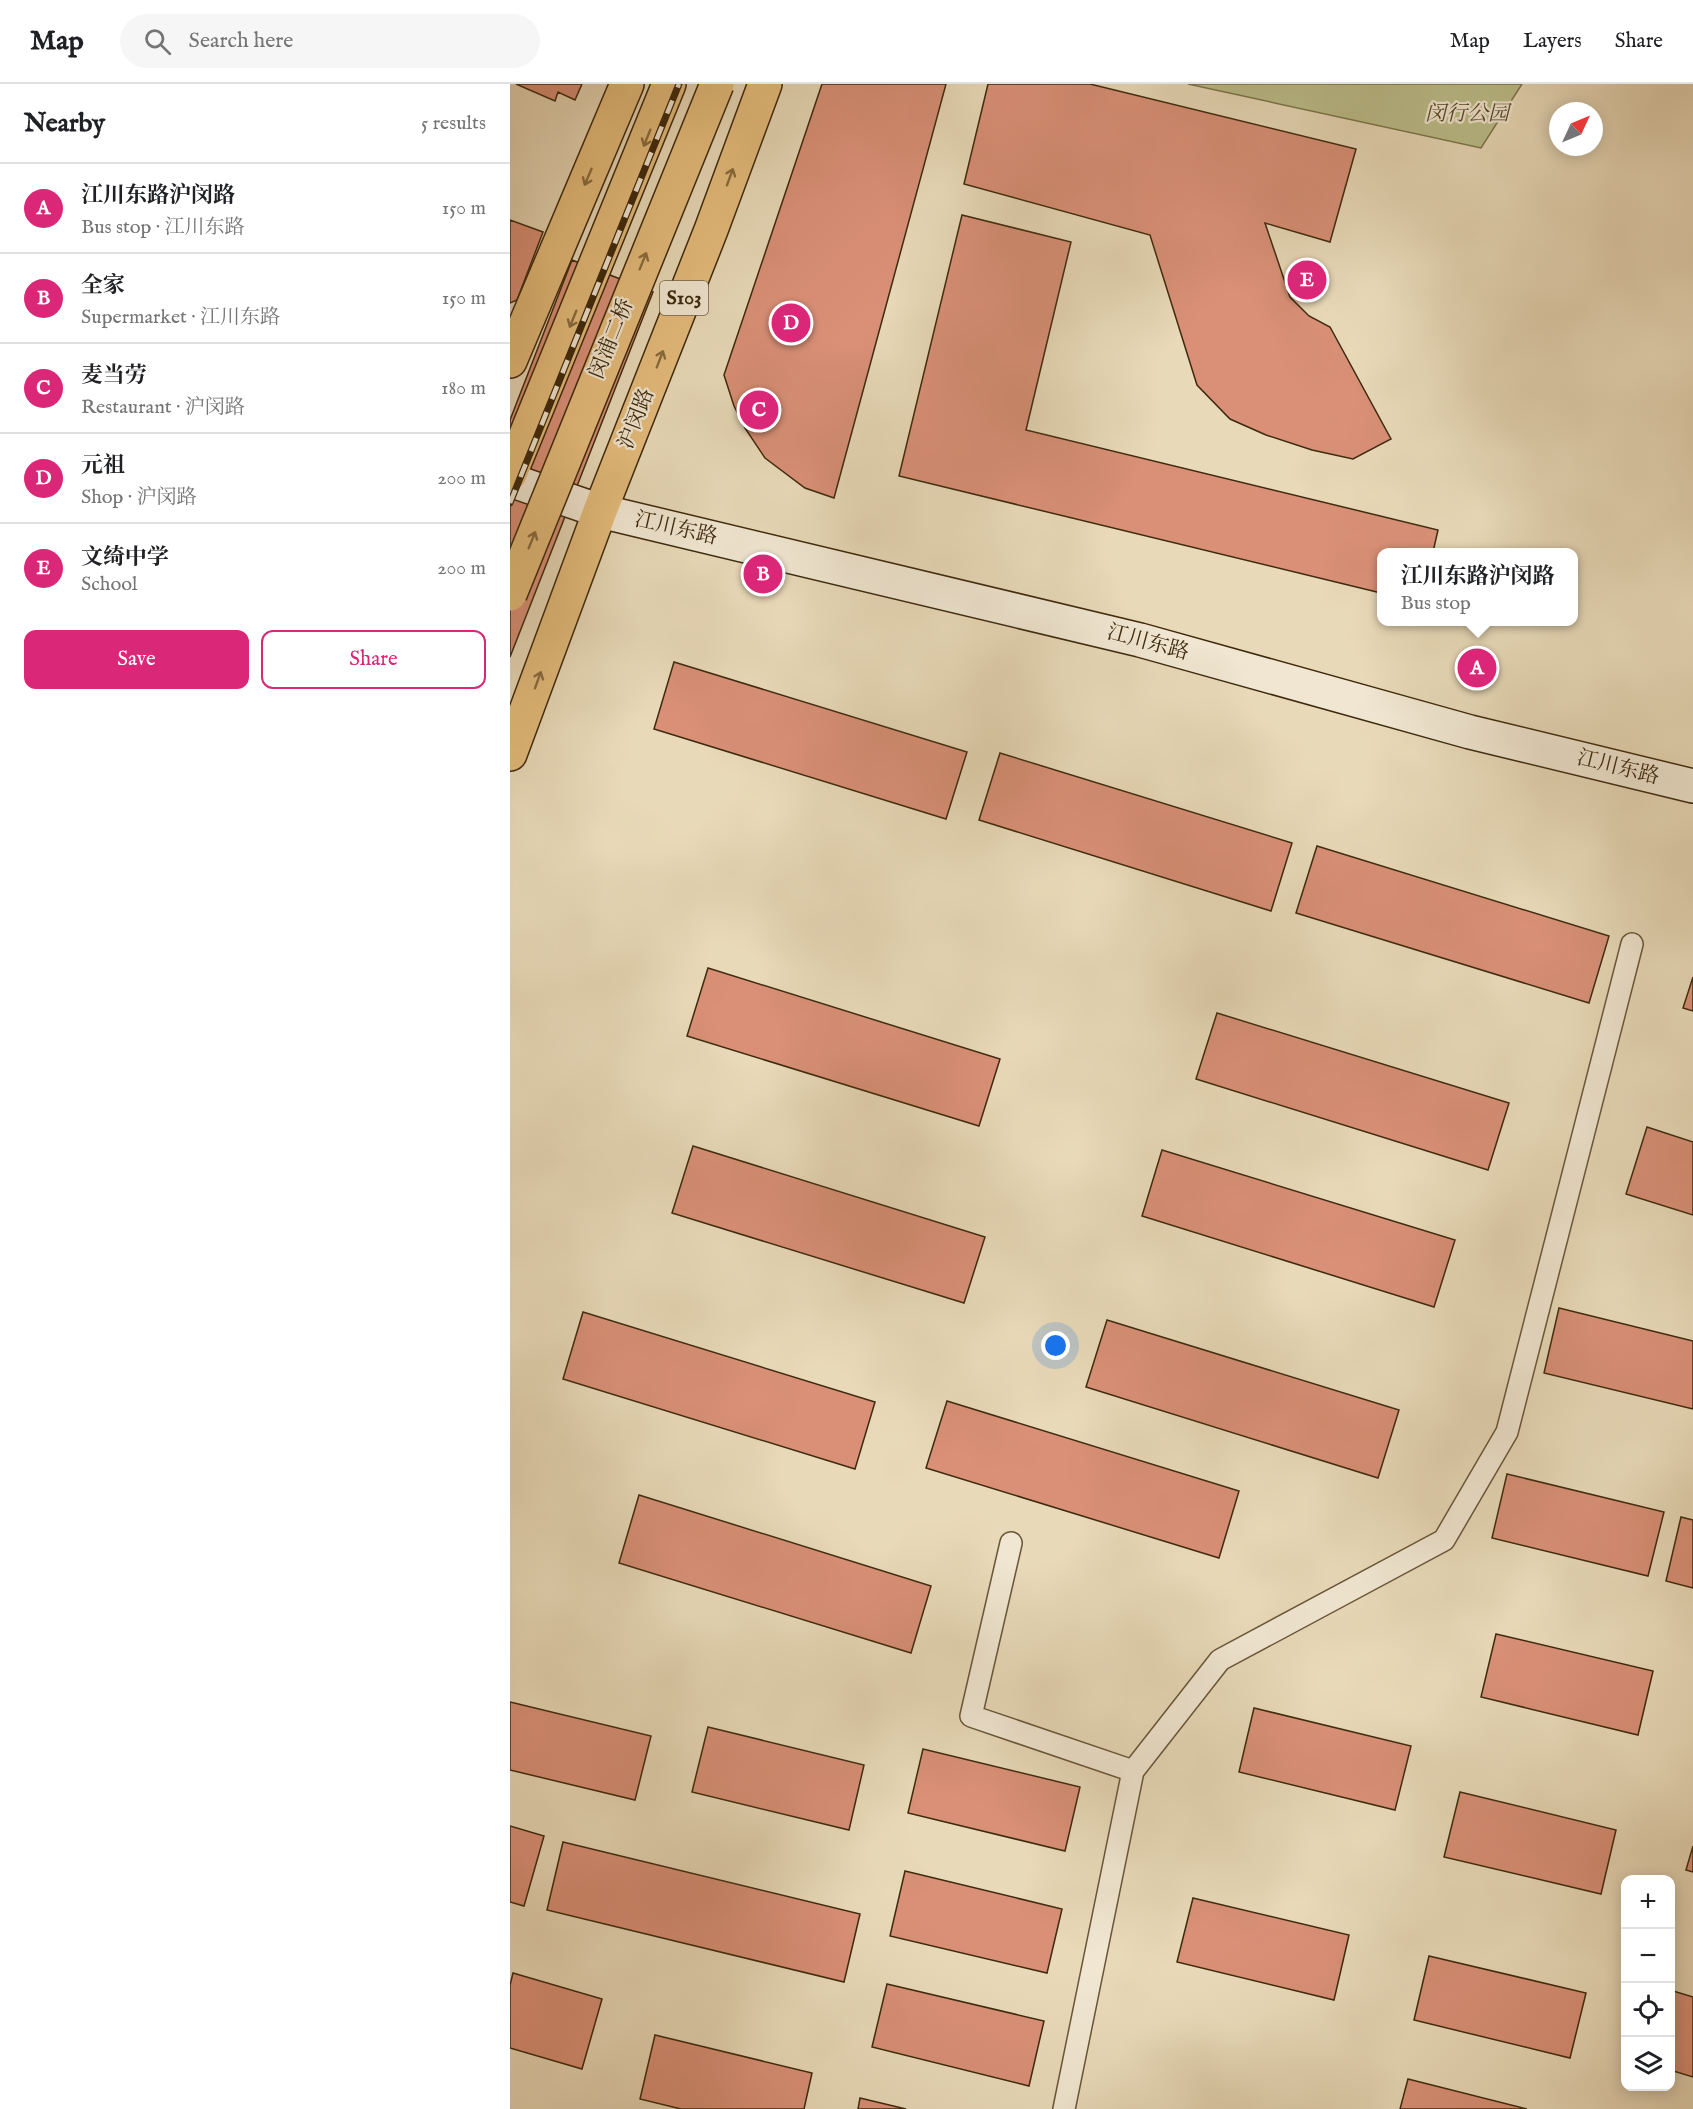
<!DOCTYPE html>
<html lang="en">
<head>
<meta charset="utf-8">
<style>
	body { margin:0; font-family:"IM FELL English","Noto Serif SC",serif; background:#f6f6f6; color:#202124 }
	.controls { position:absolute; right:18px; bottom:18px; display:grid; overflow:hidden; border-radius:12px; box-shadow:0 3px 15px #0003 }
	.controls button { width:54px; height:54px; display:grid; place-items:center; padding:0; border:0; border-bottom:2px solid #e0e0e0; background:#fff; color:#202124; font:30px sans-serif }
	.compass { position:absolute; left:1039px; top:18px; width:54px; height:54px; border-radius:50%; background:#fff; box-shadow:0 3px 15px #0003; rotate:46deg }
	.you { position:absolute; left:546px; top:1262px; width:21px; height:21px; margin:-15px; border:4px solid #fff; border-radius:50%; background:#1a73e8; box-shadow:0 0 0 9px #1a73e833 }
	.badge { display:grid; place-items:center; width:39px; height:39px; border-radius:50%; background:#db2777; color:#fff; font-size:20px; font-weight:700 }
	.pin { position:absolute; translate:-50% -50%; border:3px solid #fff; box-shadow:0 2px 6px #0006 }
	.popup { position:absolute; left:867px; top:464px; width:201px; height:78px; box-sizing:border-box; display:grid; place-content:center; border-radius:12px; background:#fff; filter:drop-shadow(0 2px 4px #0005); font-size:20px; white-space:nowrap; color:#757577 }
	.popup b { font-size:22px; color:#202124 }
	.popup::after { content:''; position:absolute; left:50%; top:100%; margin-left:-12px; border:12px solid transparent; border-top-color:#fff }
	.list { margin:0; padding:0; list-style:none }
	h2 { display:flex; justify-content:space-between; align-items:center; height:78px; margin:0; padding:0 24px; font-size:26px }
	h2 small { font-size:20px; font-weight:400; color:#757577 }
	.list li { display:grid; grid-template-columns:39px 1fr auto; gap:18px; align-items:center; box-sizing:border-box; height:90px; padding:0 24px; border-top:2px solid #e0e0e0 }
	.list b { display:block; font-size:22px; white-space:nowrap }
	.list p { margin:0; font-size:20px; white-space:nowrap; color:#757577 }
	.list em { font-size:20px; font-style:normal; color:#757577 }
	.actions { display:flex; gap:12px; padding:18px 24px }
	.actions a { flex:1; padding:14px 0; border:2px solid #db2777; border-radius:12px; text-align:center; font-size:21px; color:#db2777 }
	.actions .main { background:#db2777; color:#fff }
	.icon { flex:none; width:33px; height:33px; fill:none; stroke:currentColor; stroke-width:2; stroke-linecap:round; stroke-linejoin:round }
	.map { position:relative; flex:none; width:1183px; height:2025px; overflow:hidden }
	header { display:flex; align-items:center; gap:36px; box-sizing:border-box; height:84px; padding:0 30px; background:#fff; border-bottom:2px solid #e0e0e0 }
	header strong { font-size:28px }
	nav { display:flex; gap:33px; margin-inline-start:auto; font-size:21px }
	.search { width:420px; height:54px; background:#f6f6f6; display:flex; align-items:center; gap:15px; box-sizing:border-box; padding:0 21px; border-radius:33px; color:#757577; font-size:22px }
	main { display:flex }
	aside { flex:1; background:#fff }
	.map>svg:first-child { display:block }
</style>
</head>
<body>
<header>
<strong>Map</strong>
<div class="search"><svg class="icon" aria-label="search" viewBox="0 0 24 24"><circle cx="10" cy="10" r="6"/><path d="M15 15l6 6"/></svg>Search here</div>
<nav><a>Map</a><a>Layers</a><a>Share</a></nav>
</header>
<main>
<aside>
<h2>Nearby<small>5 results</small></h2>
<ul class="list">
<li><span class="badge">A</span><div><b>江川东路沪闵路</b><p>Bus stop · 江川东路</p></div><em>150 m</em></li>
<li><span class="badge">B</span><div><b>全家</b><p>Supermarket · 江川东路</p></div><em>150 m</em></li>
<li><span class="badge">C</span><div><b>麦当劳</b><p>Restaurant · 沪闵路</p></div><em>180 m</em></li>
<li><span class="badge">D</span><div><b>元祖</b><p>Shop · 沪闵路</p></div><em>200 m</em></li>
<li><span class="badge">E</span><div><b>文绮中学</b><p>School</p></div><em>200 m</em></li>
</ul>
<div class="actions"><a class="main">Save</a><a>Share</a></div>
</aside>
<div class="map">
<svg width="1183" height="2025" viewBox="0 0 1183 2025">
	<rect width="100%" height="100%" fill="#e8d9b8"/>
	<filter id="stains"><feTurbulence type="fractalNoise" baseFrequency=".00333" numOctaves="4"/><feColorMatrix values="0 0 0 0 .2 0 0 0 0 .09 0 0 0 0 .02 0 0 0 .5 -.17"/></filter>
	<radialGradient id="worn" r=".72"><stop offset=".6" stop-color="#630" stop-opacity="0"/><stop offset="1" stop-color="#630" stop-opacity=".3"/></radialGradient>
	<path fill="#bbbe8b" stroke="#7c744c" stroke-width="1.5" d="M678,0H1012L971,64Z"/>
	<path fill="#d99077" stroke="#3e2a0e" stroke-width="1.5" d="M6,0H72L65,16L48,8L45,17Z
		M312,0H436L324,414L295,404L255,374L235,344L224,322L214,291Z
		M478,0H580L846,65L820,158L755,139L780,213L799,232L820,243L881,355L843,375L802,366L756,351L720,335L687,301L640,151L454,100Z
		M452,131L561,158L516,346L928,446L923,468H871V509L389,392Z
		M0,136L33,148L7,216L0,219Z
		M62,176L143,208L0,573V336Z
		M164,578L457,668L436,735L144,645Z
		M490,669L782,759L761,827L469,736Z
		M807,762L1099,852L1079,919L786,829Z
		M198,884L490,975L469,1042L177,952Z
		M1183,893V927L1173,924Z
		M707,929L999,1019L978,1086L686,995Z
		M1137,1043L1183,1058V1131L1116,1110Z
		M183,1062L475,1153L454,1219L162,1129Z
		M652,1066L945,1156L924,1223L632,1132Z
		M1049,1224L1183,1257V1325L1034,1289Z
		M73,1228L365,1318L345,1385L53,1295Z
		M597,1236L889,1326L868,1394L576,1303Z
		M437,1317L729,1407L709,1474L416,1384Z
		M997,1390L1154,1428L1138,1492L982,1454Z
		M129,1411L421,1502L401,1569L109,1479Z
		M1171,1433L1183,1436V1504L1156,1497Z
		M986,1550L1143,1587L1128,1651L971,1613Z
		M0,1618L141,1652L125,1716L0,1686Z
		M744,1624L901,1662L885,1726L729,1688Z
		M198,1643L354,1681L339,1746L182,1708Z
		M413,1665L570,1703L555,1767L398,1729Z
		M950,1708L1106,1746L1091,1810L934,1773Z
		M0,1742L34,1752L14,1822L0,1818Z
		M53,1758L350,1830L334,1898L37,1826Z
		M1183,1762V1788L1176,1786Z
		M395,1787L552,1825L537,1889L380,1852Z
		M683,1814L839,1851L824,1916L667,1878Z
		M919,1872L1076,1909L1060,1974L904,1936Z
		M3,1889L92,1915L72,1985L0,1964V1901Z
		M377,1900L534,1937L519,2002L362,1963Z
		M1160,1906L1183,1913V1993L1160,1986Z
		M145,1951L302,1989L294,2025H171L130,2015Z
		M898,1995L1017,2025H890Z
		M350,2014L396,2025H348Z"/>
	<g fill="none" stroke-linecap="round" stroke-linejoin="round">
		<g stroke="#685638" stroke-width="24">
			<path id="lane" d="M501,1459L461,1632L623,1687
				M554,2025L623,1687L710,1576L934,1456L997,1348L1122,860"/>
		</g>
		<g stroke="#3e2a0e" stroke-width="36">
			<path id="secondary" d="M0,396L90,427L630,556L960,648L1183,702"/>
		</g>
		<g stroke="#3e2a0e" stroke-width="36">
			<path id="primary" d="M0,277L117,0
				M0,390L159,0
				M0,670L90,427L201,146L255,0"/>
		</g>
		<use href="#lane" stroke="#f0e6d1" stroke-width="21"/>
		<use href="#secondary" stroke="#f0e6d1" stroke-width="33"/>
		<use href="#primary" stroke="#e4bc7c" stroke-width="33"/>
		<g stroke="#3e2a0e" stroke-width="7">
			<path id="rail" d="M0,419L169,0
				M0,477L193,0"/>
		</g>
		<use href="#rail" stroke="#f0e6d1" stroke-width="4.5" stroke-dasharray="14" stroke-linecap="butt"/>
		<g stroke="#3e2a0e" stroke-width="36" stroke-linecap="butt">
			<path id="primary-bridge" d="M0,510L207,0"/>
		</g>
		<use href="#primary-bridge" stroke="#e4bc7c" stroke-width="33"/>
	</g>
	<defs><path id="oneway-shaft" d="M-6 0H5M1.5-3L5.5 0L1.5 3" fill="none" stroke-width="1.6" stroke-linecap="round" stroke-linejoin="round" transform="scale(1.5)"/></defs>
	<g stroke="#896c3f">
		<use href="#oneway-shaft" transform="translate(137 54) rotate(112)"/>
		<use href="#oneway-shaft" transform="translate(78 93) rotate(113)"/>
		<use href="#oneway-shaft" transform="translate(220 93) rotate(-70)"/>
		<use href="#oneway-shaft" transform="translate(133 177) rotate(-68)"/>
		<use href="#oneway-shaft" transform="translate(63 235) rotate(112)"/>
		<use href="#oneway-shaft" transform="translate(150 275) rotate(-69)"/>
		<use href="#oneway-shaft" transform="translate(22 456) rotate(-68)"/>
		<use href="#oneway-shaft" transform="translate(28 596) rotate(-70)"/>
	</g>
	<g text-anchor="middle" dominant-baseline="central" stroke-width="4.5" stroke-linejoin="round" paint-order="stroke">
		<rect fill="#f0e6d1" stroke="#736248" stroke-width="1.5" x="150" y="197" width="48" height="34" rx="4.5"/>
		<g font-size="20" font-weight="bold" fill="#3e2a0e">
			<text x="174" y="214">S103</text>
		</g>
		<g font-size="21" font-style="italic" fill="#574827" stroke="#f0e6d1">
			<text x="957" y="30">闵行公园</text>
		</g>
		<g font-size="21" fill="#3e2a0e" stroke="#f0e6d1">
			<text transform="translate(102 255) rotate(-68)">闵浦二桥</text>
			<text transform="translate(127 335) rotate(-69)">沪闵路</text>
			<text transform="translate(166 445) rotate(13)">江川东路</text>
			<text transform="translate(638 559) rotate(15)">江川东路</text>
			<text transform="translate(1108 684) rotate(14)">江川东路</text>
		</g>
	</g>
	<rect width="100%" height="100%" filter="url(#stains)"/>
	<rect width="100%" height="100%" fill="url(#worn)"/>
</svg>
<div class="controls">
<button>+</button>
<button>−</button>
<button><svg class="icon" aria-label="locate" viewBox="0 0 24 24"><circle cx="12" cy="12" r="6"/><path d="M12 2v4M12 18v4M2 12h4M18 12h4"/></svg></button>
<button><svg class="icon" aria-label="layers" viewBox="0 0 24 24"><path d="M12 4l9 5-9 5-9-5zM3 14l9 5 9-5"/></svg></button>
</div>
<svg class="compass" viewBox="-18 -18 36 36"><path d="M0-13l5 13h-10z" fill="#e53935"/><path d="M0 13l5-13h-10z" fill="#757577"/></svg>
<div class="you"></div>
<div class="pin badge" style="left:967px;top:584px">A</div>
<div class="popup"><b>江川东路沪闵路</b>Bus stop</div>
<div class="pin badge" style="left:253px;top:490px">B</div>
<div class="pin badge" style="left:249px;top:326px">C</div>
<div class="pin badge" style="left:281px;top:239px">D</div>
<div class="pin badge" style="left:797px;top:196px">E</div>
</div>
</main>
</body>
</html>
